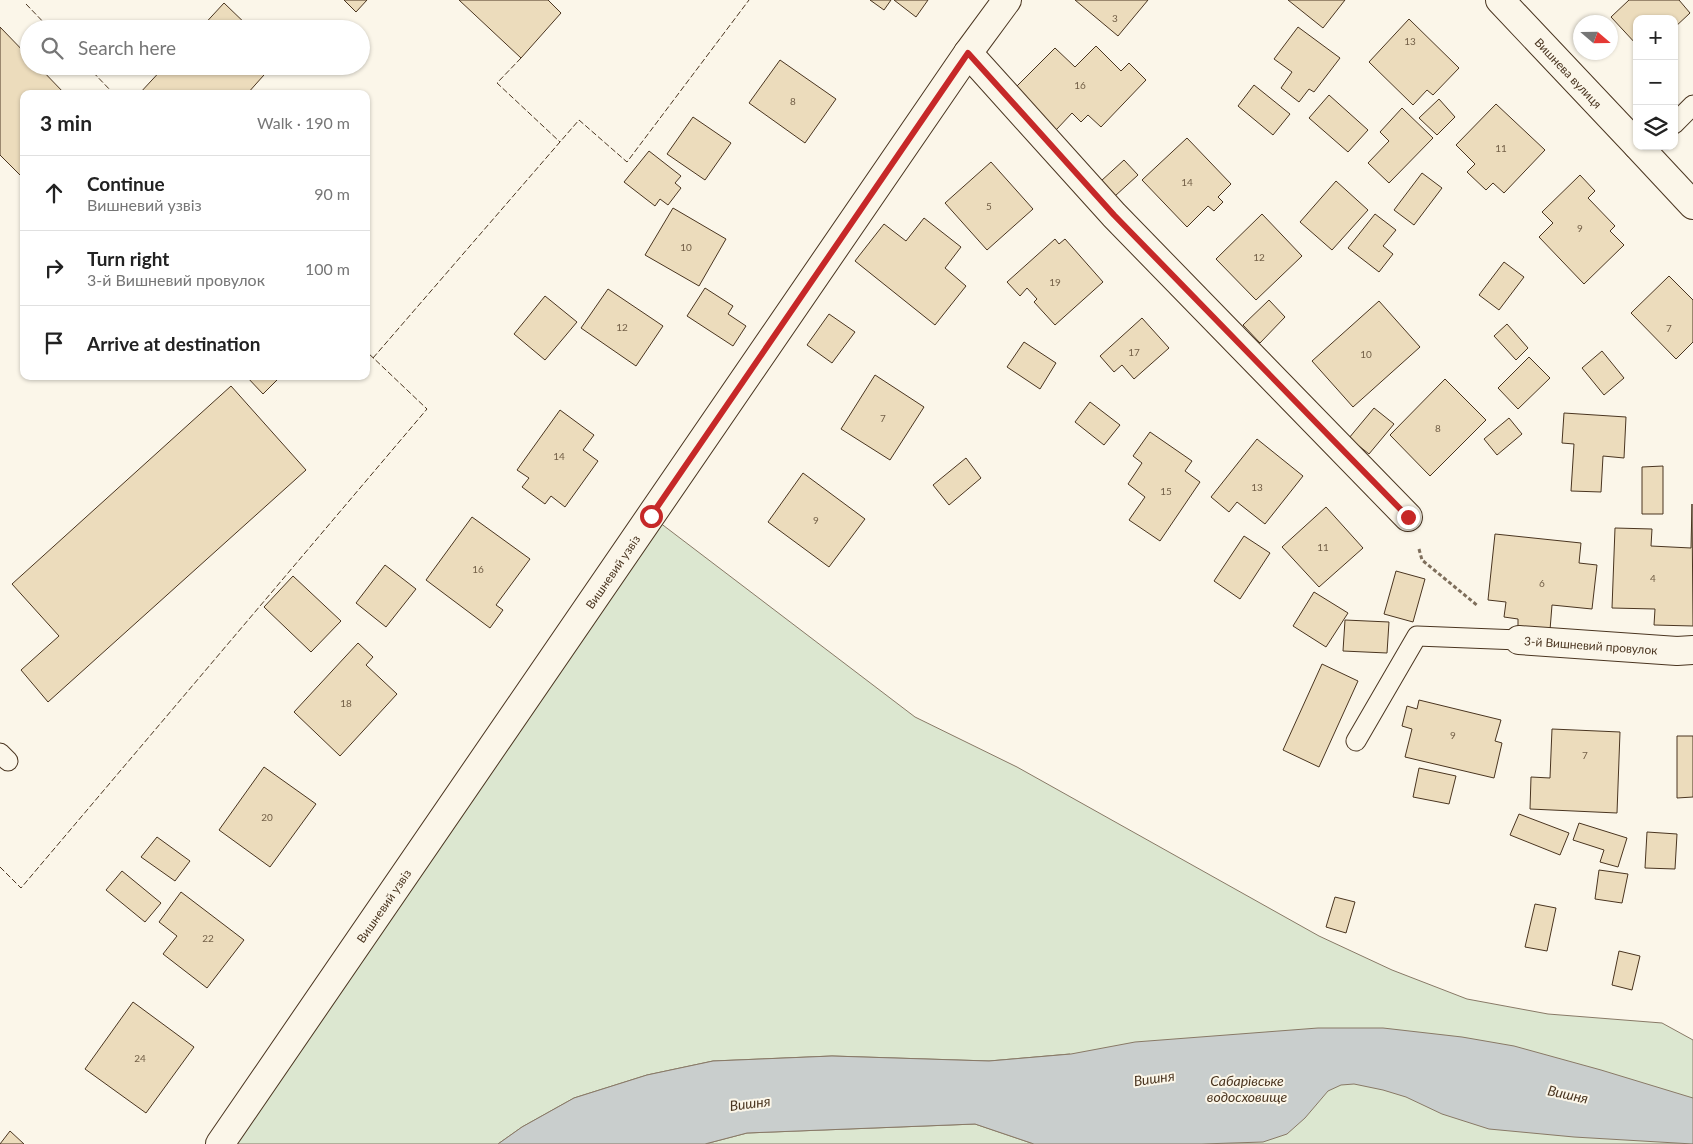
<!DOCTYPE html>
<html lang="en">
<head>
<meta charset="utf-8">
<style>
	body { margin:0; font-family:Lato,sans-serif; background:#f2f2f2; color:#222 }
	.controls { position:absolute; right:15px; top:15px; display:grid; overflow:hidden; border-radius:10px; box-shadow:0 1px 4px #0004 }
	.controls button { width:45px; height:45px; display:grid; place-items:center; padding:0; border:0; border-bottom:1px solid #e0e0e0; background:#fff; color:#222; font:25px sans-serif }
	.compass { position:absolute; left:1573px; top:15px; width:45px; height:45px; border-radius:50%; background:#fff; box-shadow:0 1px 4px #0004; rotate:110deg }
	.stop { position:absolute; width:15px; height:15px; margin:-11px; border:4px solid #c62828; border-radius:50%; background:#fff }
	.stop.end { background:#c62828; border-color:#fff; box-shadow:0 1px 5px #0008 }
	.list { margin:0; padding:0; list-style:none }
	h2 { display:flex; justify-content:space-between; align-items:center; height:65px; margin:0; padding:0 20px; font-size:21px }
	h2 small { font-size:16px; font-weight:400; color:#767676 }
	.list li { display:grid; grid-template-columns:32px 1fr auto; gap:15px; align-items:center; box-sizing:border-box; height:75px; padding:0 20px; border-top:1px solid #e0e0e0 }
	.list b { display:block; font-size:19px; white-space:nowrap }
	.list p { margin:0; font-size:16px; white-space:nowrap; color:#767676 }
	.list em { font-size:16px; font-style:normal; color:#767676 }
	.icon { flex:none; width:28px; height:28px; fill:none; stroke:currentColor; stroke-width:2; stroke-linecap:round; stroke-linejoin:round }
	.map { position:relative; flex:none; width:1693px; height:1144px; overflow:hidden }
	.search { position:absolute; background:#fff; box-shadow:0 1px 4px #0004; left:20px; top:20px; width:350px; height:55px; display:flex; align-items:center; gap:12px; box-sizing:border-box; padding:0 18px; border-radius:28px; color:#767676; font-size:19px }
	.panel { position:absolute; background:#fff; box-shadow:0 1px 4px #0004; left:20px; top:90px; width:350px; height:290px; border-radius:10px }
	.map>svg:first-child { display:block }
</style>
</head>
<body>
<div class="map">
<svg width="1693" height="1144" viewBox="0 0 1693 1144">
	<rect width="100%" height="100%" fill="#fbf6e9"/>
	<path fill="#dce7d0" stroke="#887966" d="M651,516L915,717L1017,767L1319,936L1392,970L1467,999L1548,1014L1662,1023L1693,1040V1144H1055L1070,1054L989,1061L832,1056L713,1061L647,1075L574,1098L522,1127L498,1144H220Z
		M975,1124L1034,1144H705L747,1133Z"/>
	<path fill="#c9cecd" stroke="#887966" d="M1318,1028H1383L1462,1037L1514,1046L1601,1070L1693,1098V1144L1574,1137L1489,1129L1442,1114L1406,1097L1383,1090L1354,1084L1341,1085L1328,1091L1305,1118L1287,1134L1263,1142L1202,1144H1034L975,1124L747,1133L705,1144H498L522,1127L574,1098L647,1075L713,1061L832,1056L989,1061L1071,1054L1135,1042Z"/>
	<path fill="#ecdcbc" stroke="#4a3520" d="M344,0H367L356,12Z
		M459,0H548L561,13L521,58Z
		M870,0H891L884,10Z
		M894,0H928L916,17Z
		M1075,0H1148L1118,36Z
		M1288,0H1345L1323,28Z
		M1629,0H1679L1690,13L1674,28V19H1637V45L1611,17Z
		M224,3L251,29H200Z
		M1409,19L1459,68L1433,95L1427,90L1413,105L1369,62Z
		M0,27L29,57V66H38L65,94H24V179L0,155Z
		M1298,27L1340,58L1314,92L1309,89L1299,102L1281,88L1292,72L1274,59Z
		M1096,46L1121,71L1129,63L1146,80L1101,127L1088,115L1081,122L1072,113L1056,130L1014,89L1055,48L1075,67Z
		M780,60L836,99L805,143L749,103Z
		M165,66H272L247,94H139Z
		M1254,85L1290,114L1273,135L1238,106Z
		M1329,95L1368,130L1348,152L1309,118Z
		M1439,99L1455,117L1437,135L1419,118Z
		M1496,104L1545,150L1504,193L1493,183L1486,190L1467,172L1475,164L1456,145Z
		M1402,108L1433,138L1389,183L1368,163L1389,141L1380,132Z
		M693,117L731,143L705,180L667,154Z
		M1187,138L1231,184L1218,197L1223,202L1214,211L1208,206L1187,227L1142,180Z
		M649,151L681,176L675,183L681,188L668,205L660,199L655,206L624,182Z
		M1124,160L1138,175L1115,196L1101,181Z
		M991,162L1033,209L987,250L945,203Z
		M1422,173L1442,188L1414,225L1394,210Z
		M1580,175L1595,191L1588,198L1615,226L1610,231L1624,245L1584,284L1539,237L1553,223L1542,212Z
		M1336,181L1368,210L1332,250L1300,222Z
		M673,208L726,239L699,286L645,255Z
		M1262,214L1302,256L1256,300L1216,259Z
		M1375,214L1396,230L1383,246L1393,254L1379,272L1348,248Z
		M924,218L961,247L945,268L966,286L935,325L855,261L884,224L906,241Z
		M1055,239L1059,244L1065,239L1103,282L1055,325L1034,302L1037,299L1027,288L1020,296L1007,282Z
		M1504,262L1524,277L1499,310L1479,295Z
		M1669,276L1693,300V342L1676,359L1631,313Z
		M705,288L733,306L728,314L746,326L733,346L687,316Z
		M608,289L663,326L636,366L581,328Z
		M545,296L577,322L545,360L514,334Z
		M1269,300L1285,317L1260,343L1243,325Z
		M1379,301L1420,347L1353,407L1312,361Z
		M829,314L855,332L832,363L807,345Z
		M1142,318L1169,348L1134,379L1122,365L1114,372L1100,356Z
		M1507,324L1528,348L1516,360L1494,336Z
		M1024,342L1056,363L1040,389L1007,367Z
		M1602,351L1624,378L1604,395L1582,368Z
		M1529,357L1550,378L1518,409L1498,388Z
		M875,375L924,407L890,460L841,429Z
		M246,376H281L263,394Z
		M1445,379L1486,420L1430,476L1390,435Z
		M231,386L306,470L48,702L21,670L59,636L12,584Z
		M1090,402L1120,425L1104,445L1075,422Z
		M1374,408L1394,424L1369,454L1349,438Z
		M560,410L594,435L583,450L598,461L565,507L551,496L545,504L522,487L529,478L517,470Z
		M1564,413L1626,417L1624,458L1603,456L1601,492L1571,491L1574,444L1562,443Z
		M1509,418L1522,434L1497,455L1484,439Z
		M1150,432L1192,461L1185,471L1200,482L1160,541L1129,520L1145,497L1128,484L1142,463L1133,456Z
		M1257,439L1303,476L1265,524L1237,502L1229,512L1211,497Z
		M966,458L981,478L949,505L933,485Z
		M1663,466V514H1642V467Z
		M803,473L865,519L829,567L768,522Z
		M1692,504L1693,626L1654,625L1655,609L1612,608L1615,528L1652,529L1651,546L1691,548Z
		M1326,507L1363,548L1319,587L1282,547Z
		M472,517L530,559L496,605L503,610L490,628L426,580Z
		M1495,534L1581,543L1579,563L1597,565L1592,609L1552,605L1550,630L1518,626V619L1504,617L1506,602L1488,600Z
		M1244,536L1270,553L1240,599L1214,581Z
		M385,565L416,589L386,627L356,603Z
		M1396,571L1425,579L1413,622L1384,614Z
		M293,576L341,621L311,652L264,607Z
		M1314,592L1348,613L1326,647L1293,626Z
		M1345,620L1389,622L1387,653L1343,651Z
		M358,643L373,657L366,665L397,694L340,756L294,712Z
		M1322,664L1358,681L1319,767L1283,750Z
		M1419,700L1501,720L1495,741L1502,743L1494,778L1405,757L1412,729L1402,726L1407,706L1417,709Z
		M1552,729L1620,732L1617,813L1530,809L1531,777L1550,778Z
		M1677,736H1693V797L1677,798Z
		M264,767L316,804L270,867L219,830Z
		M1419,768L1456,776L1449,804L1413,797Z
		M1519,814L1569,833L1560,855L1510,835Z
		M1579,823L1627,838L1618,867L1600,862L1604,850L1573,840Z
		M1647,832L1677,834L1675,869L1645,868Z
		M157,837L190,861L175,881L141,857Z
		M1599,870L1628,874L1622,903L1595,899Z
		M122,871L161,903L145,922L106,890Z
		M181,892L244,940L207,988L163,954L177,936L159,922Z
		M1335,897L1355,902L1346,933L1326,927Z
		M1535,904L1556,908L1547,951L1525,947Z
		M1619,951L1640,956L1632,990L1612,985Z
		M133,1002L194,1047L146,1113L85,1069Z
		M10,1131L24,1144H0Z"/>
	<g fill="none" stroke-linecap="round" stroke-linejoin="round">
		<g stroke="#4a3520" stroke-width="21">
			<path id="service" d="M1674,124L1693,105
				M1356,741L1417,636L1519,640
				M0,753L8,761"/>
		</g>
		<g stroke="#4a3520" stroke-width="30">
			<g id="minor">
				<path id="s1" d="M1500,0L1637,145"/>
				<path d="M968,53L1114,215L1408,517"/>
				<path d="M1638,146L1693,205"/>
				<path id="s2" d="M1519,640L1677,651L1693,650"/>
				<path id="s3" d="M220,1144L968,53L1007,0"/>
			</g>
		</g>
		<path stroke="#7f6f5c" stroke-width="3" stroke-dasharray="4 2.5" stroke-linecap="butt" d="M1419,549L1422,560L1478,606"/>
		<use href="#service" stroke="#fbf6e9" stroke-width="19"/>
		<use href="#minor" stroke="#fbf6e9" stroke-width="28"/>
		<path stroke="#4a3520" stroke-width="1" stroke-dasharray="6 2.5" stroke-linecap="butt" d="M26,4L50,29
			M521,58L497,83L560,142
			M87,66L114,94
			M373,358L579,120L627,162L749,0
			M0,867L21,888L427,409L366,351"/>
	</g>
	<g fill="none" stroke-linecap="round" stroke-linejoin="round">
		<path stroke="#c62828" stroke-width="6" d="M651,516L968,53L1114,215L1408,517"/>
	</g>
	<g text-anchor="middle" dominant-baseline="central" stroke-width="4" stroke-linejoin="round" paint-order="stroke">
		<g font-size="10" fill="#725f47">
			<text x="1115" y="18">3</text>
			<text x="1410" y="41">13</text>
			<text x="1080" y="85">16</text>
			<text x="793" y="101">8</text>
			<text x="1501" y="148">11</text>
			<text x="1187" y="182">14</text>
			<text x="989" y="206">5</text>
			<text x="1580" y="228">9</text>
			<text x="686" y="247">10</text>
			<text x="1259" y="257">12</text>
			<text x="1055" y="282">19</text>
			<text x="622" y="327">12</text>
			<text x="1669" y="328">7</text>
			<text x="1134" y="352">17</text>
			<text x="1366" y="354">10</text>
			<text x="883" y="418">7</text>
			<text x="1438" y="428">8</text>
			<text x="559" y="456">14</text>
			<text x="1257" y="487">13</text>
			<text x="1166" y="491">15</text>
			<text x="816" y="520">9</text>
			<text x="1323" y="547">11</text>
			<text x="478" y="569">16</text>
			<text x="1653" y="578">4</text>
			<text x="1542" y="583">6</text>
			<text x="346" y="703">18</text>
			<text x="1453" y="735">9</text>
			<text x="1585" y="755">7</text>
			<text x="267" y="817">20</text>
			<text x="208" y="938">22</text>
			<text x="140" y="1058">24</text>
		</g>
		<g font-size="12" fill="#4a3520" stroke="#fbf6e9">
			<text stroke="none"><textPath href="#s1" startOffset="100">Вишнева вулиця</textPath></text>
			<text stroke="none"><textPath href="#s3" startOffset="694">Вишневий узвіз</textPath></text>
			<text stroke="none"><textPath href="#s2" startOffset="72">3-й Вишневий провулок</textPath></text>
			<text stroke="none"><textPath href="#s3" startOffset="289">Вишневий узвіз</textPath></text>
		</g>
		<g font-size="14" font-style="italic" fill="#4a3520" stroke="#fbf6e9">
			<text transform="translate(1154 1078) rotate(-8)">Вишня</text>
			<text x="1247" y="1080">Сабарівське<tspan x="1247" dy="16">водосховище</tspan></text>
			<text transform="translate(1568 1094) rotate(12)">Вишня</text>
			<text transform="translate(750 1103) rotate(-7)">Вишня</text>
		</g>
	</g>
</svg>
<div class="controls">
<button>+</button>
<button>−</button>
<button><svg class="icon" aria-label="layers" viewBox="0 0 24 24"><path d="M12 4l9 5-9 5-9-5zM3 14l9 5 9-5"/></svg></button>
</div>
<svg class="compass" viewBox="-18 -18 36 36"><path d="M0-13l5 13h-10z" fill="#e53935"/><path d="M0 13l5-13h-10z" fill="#767676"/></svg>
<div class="stop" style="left:651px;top:516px"></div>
<div class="stop end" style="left:1408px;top:517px"></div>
<div class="search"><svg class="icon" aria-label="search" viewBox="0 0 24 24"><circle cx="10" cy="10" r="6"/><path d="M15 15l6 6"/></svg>Search here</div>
<section class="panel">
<h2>3 min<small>Walk · 190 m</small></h2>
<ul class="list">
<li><svg class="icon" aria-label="ahead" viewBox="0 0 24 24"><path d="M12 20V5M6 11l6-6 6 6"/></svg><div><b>Continue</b><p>Вишневий узвіз</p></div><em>90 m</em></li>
<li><svg class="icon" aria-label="right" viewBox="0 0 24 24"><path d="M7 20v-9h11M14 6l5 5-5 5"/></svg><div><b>Turn right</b><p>3-й Вишневий провулок</p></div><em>100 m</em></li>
<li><svg class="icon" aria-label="arrive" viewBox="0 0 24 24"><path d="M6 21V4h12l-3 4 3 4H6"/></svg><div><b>Arrive at destination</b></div></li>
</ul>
</section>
</div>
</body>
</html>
